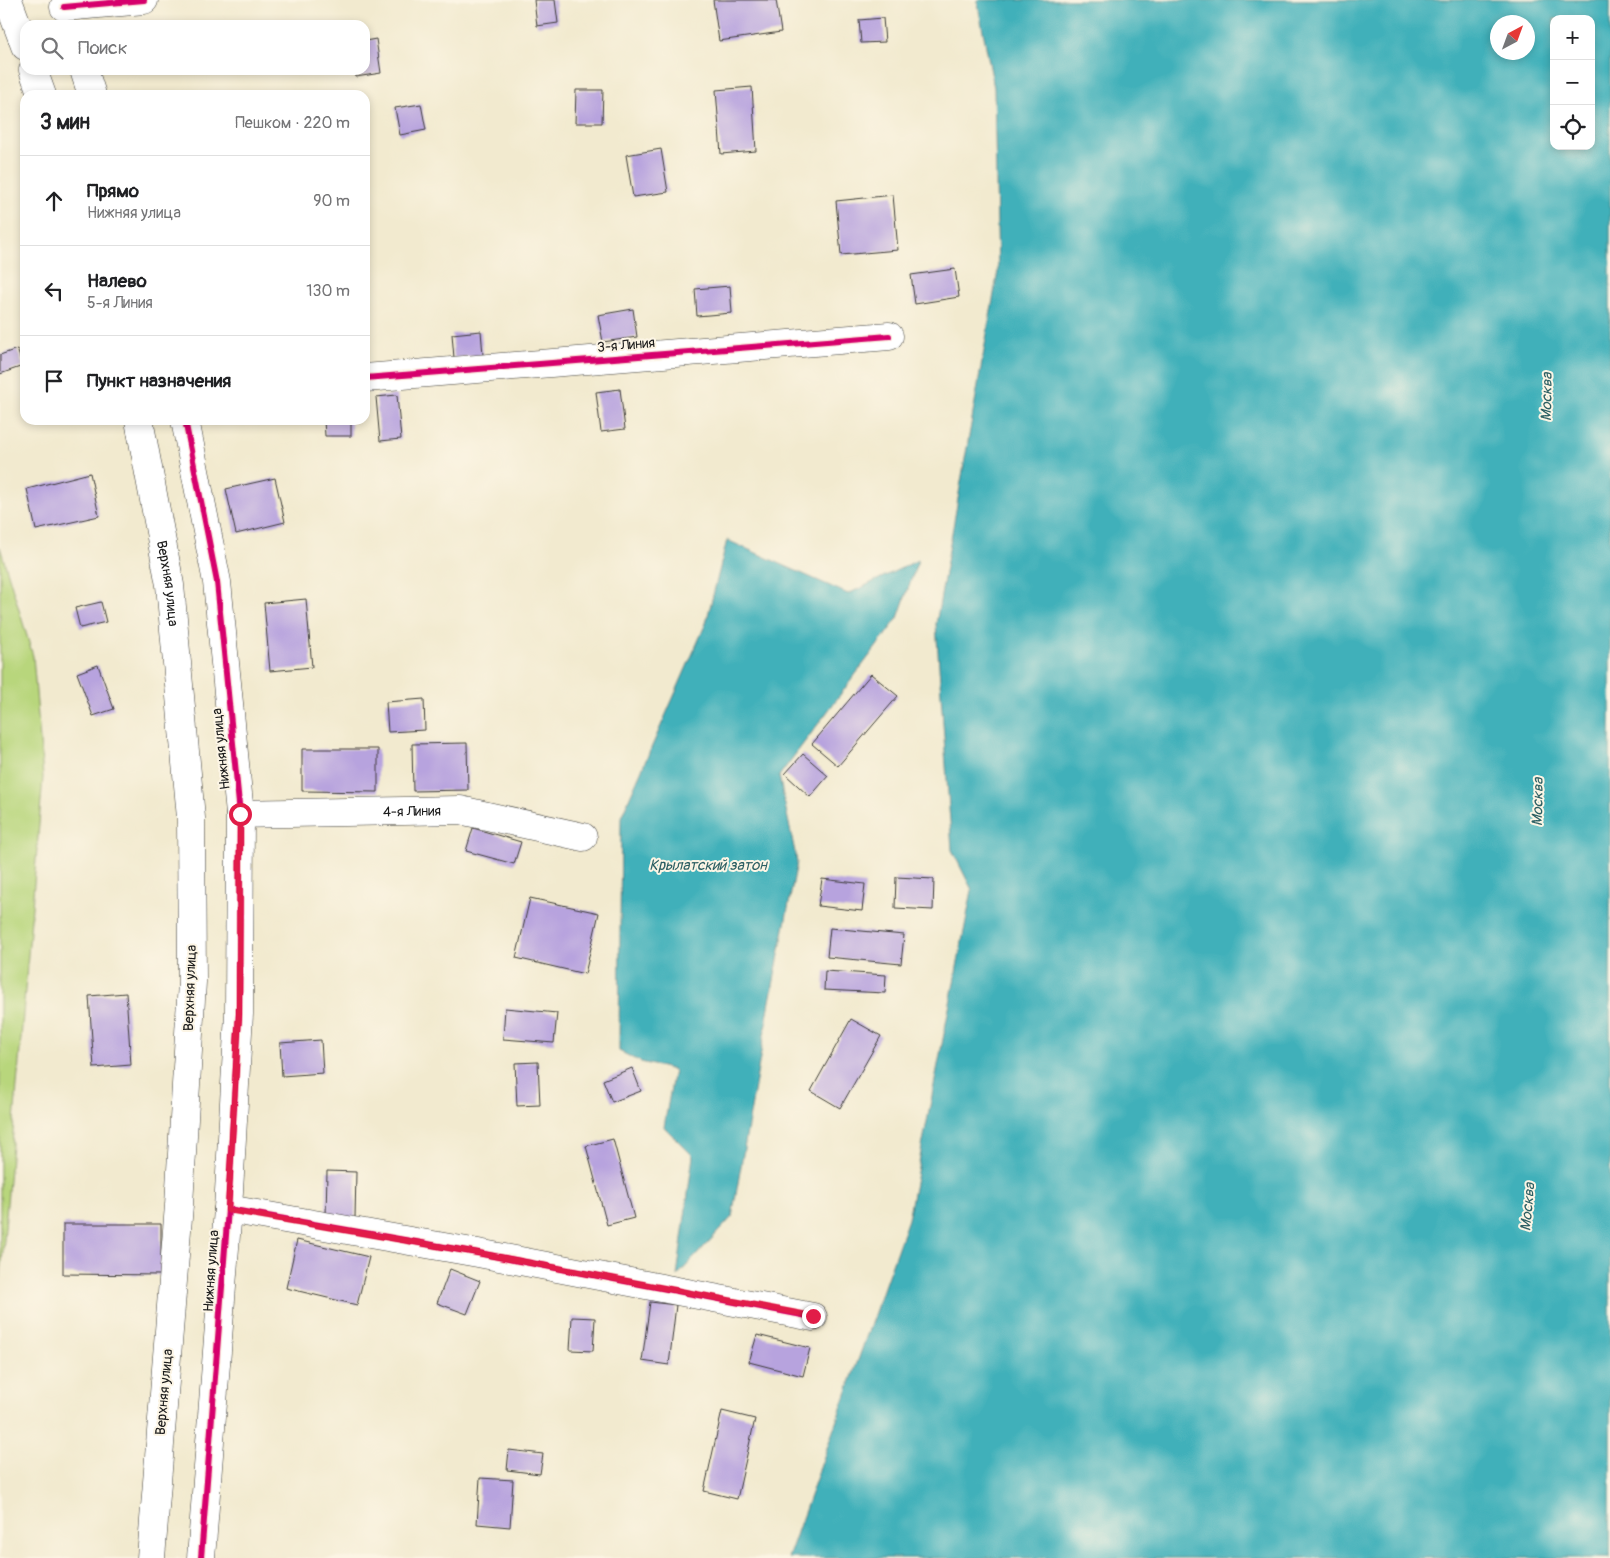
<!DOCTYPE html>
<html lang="ru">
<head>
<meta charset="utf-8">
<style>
	body { margin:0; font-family:Pangolin,sans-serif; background:#f2f2f2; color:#202124 }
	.controls { position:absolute; right:15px; top:15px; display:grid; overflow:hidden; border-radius:10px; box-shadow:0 2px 8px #0003 }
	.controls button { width:45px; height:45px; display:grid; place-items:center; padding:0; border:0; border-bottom:1px solid #e0e0e0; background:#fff; color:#202124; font:25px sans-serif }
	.compass { position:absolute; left:1490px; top:15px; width:45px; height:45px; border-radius:50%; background:#fff; box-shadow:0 2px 8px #0003; rotate:41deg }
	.stop { position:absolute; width:15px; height:15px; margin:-11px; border:4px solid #e11d48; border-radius:50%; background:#fff }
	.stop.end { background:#e11d48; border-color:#fff; box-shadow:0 1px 5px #0008 }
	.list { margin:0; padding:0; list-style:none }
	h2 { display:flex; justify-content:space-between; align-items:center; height:65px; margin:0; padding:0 20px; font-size:21px }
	h2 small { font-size:16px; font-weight:400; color:#757577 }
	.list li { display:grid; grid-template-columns:32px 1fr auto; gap:15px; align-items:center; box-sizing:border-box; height:90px; padding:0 20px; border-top:1px solid #e0e0e0 }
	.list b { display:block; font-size:19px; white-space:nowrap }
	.list p { margin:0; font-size:16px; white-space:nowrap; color:#757577 }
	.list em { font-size:16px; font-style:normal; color:#757577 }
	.icon { flex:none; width:28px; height:28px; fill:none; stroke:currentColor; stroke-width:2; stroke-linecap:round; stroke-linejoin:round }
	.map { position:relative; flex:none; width:1610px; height:1558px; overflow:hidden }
	.search { position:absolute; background:#fff; box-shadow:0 2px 8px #0003; left:20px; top:20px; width:350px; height:55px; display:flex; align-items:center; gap:12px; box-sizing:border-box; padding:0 18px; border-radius:15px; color:#757577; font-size:19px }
	.panel { position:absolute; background:#fff; box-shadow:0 2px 8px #0003; left:20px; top:90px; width:350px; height:335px; border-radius:15px }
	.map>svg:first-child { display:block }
</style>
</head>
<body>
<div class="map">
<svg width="1610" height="1558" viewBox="0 0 1610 1558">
	<rect width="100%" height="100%" fill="#fcf5e5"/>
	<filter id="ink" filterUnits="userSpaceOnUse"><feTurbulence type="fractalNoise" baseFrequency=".02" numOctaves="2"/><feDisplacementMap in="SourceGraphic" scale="10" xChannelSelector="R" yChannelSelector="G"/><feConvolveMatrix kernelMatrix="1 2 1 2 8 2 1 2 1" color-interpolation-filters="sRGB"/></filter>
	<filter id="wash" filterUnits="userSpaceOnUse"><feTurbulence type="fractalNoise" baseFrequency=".0096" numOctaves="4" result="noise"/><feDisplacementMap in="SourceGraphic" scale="20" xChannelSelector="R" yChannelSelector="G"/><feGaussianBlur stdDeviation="1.12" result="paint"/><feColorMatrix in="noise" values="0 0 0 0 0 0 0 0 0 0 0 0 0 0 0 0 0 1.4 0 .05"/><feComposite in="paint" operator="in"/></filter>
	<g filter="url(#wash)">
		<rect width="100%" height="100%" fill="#f2eacf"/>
		<path fill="#b8d67c" stroke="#6a794c" d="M0,547L33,656L43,777L0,1287Z"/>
		<path fill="#40b0ba" stroke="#2e666b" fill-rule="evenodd" d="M977,0H1610V1558H788L908,1219L972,890L952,850L936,624L998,271L994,88ZM1554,19H1591V146H1554ZM1498,22H1528V52H1498Z
			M727,540L848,594L918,560L898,618L779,776L797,862L770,1001L732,1217L677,1276L693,1156L664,1127L674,1070L641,1062L619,1051L621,817L706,623Z"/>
		<g id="blocks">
			<path fill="#b7a3de" d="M534,0H555L558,23L537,26Z
				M713,0H776L781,32L719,41Z
				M883,18L885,42L861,43L859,20Z
				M376,39L381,73L356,77L355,70H365V41Z
				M752,87L756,151L721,154L716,90Z
				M576,90H603L602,123H575Z
				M421,104L426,130L400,135L395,108Z
				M661,149L668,192L633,197L626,155Z
				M893,195L898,250L841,255L836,201Z
				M955,269L959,297L915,304L911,275Z
				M730,286L732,313L697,316L695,289Z
				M633,309L637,337L603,342L598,315Z
				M481,331L483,355L454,358L452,334Z
				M17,349L23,366L0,374V355Z
				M620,389L625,429L601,432L596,392Z
				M397,395L401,439L380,441L376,397Z
				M324,420H351V436H325Z
				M90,473L99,516L36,530L27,489Z
				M275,478L285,522L236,534L226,489Z
				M306,599L312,667L270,671L264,603Z
				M101,602L106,622L80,628L75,608Z
				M98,665L114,709L93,716L77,673Z
				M871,674L898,696L838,766L812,744Z
				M424,699L425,730L388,732L386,702Z
				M467,743L468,790L413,791L412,744Z
				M302,749H378V792L302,791Z
				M803,754L828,776L810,797L785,774Z
				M473,828L521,842L514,864L466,851Z
				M896,877L934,879L933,910L895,908Z
				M822,879L865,884L862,911L818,906Z
				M530,898L599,913L585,974L516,958Z
				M830,928L904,935L901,964L827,957Z
				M825,971L886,975L885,993L824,990Z
				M126,993L131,1065L94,1068L89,996Z
				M505,1008L557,1013L554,1043L503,1039Z
				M851,1019L881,1036L840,1108L811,1091Z
				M321,1040L323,1073L282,1076L280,1043Z
				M538,1062L540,1105L517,1106L515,1063Z
				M632,1068L641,1091L612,1102L603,1080Z
				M613,1139L634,1218L607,1225L586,1146Z
				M327,1171L356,1172L355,1218L326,1217Z
				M63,1224H161V1275L63,1274Z
				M297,1240L369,1257L357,1305L286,1288Z
				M450,1269L480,1281L467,1314L437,1303Z
				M650,1302L676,1305L669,1365L642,1361Z
				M572,1317L595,1318L593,1351L570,1350Z
				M757,1335L810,1348L803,1376L749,1362Z
				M722,1411L755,1419L737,1499L704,1491Z
				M509,1450L543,1454L540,1474L507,1470Z
				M480,1478L513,1480L510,1527L477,1524Z"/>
		</g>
	</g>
	<g filter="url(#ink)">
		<use href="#blocks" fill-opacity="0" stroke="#3c3b37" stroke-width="1"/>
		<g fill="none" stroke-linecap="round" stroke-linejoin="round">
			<g stroke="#3c3b37" stroke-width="29">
				<g id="street">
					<path d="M8,0L25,46"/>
					<path d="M64,7L144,0"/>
					<path d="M33,70L42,95"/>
					<path d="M84,70L92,95"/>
					<path d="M365,378L889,336"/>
					<path id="s1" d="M139,420L170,585L191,818L192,982L179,1205L151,1558"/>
					<path d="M185,420L217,582L240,814L239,1014L228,1209L201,1558"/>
					<path id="s2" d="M240,814L460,810L583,837"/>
					<path d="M228,1209L478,1253L813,1317"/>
				</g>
			</g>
			<use href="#street" stroke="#fff" stroke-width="28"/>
			<g stroke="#fcf5e5" stroke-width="9">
				<path id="cycleway" d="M64,7L144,0
					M365,378L889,336
					M185,420L217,582L240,814L239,1014L228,1209L201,1558
					M228,1209L478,1253L813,1317"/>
			</g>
			<use href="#cycleway" stroke="#d6006c" stroke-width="6"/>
		</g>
	</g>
	<g fill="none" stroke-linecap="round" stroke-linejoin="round" filter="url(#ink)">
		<path stroke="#e11d48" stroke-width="6" d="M240,814L239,1014L228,1210L478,1253L813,1316"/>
	</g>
	<g text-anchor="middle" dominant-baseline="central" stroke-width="4" stroke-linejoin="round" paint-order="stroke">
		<g font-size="14" fill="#1c1c1c" stroke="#fcf5e5">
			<text transform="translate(626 345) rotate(-5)">3-я Линия</text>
			<text stroke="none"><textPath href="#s1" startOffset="166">Верхняя улица</textPath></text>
			<text transform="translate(221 749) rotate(-96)">Нижняя улица</text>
			<text stroke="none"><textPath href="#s2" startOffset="172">4-я Линия</textPath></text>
			<text transform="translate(190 988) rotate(-88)">Верхняя улица</text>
			<text transform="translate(211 1271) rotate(-86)">Нижняя улица</text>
			<text transform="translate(164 1392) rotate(-85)">Верхняя улица</text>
		</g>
		<g font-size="15" font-style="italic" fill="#2c5f63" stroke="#fcf5e5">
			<text transform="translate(1547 397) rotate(-89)">Москва</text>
			<text transform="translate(1538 802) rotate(-89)">Москва</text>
			<text x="708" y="865">Крылатский затон</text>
			<text transform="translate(1528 1207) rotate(-85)">Москва</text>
		</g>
	</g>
</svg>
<div class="controls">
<button>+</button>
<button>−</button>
<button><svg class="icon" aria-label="locate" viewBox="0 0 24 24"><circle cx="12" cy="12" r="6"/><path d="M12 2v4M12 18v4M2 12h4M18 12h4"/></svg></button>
</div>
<svg class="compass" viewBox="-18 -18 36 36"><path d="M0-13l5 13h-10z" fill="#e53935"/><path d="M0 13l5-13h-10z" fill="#757577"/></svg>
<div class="stop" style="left:240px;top:814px"></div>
<div class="stop end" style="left:813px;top:1316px"></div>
<div class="search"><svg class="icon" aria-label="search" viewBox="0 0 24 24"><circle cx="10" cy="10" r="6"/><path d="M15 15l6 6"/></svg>Поиск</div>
<section class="panel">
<h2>3 мин<small>Пешком · 220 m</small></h2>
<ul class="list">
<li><svg class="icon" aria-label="ahead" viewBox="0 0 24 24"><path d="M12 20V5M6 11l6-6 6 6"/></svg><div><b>Прямо</b><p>Нижняя улица</p></div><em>90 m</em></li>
<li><svg class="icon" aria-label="left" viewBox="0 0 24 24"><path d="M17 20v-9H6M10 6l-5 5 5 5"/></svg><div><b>Налево</b><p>5-я Линия</p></div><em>130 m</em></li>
<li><svg class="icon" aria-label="arrive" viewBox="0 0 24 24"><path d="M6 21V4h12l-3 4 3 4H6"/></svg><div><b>Пункт назначения</b></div></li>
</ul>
</section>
</div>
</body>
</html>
